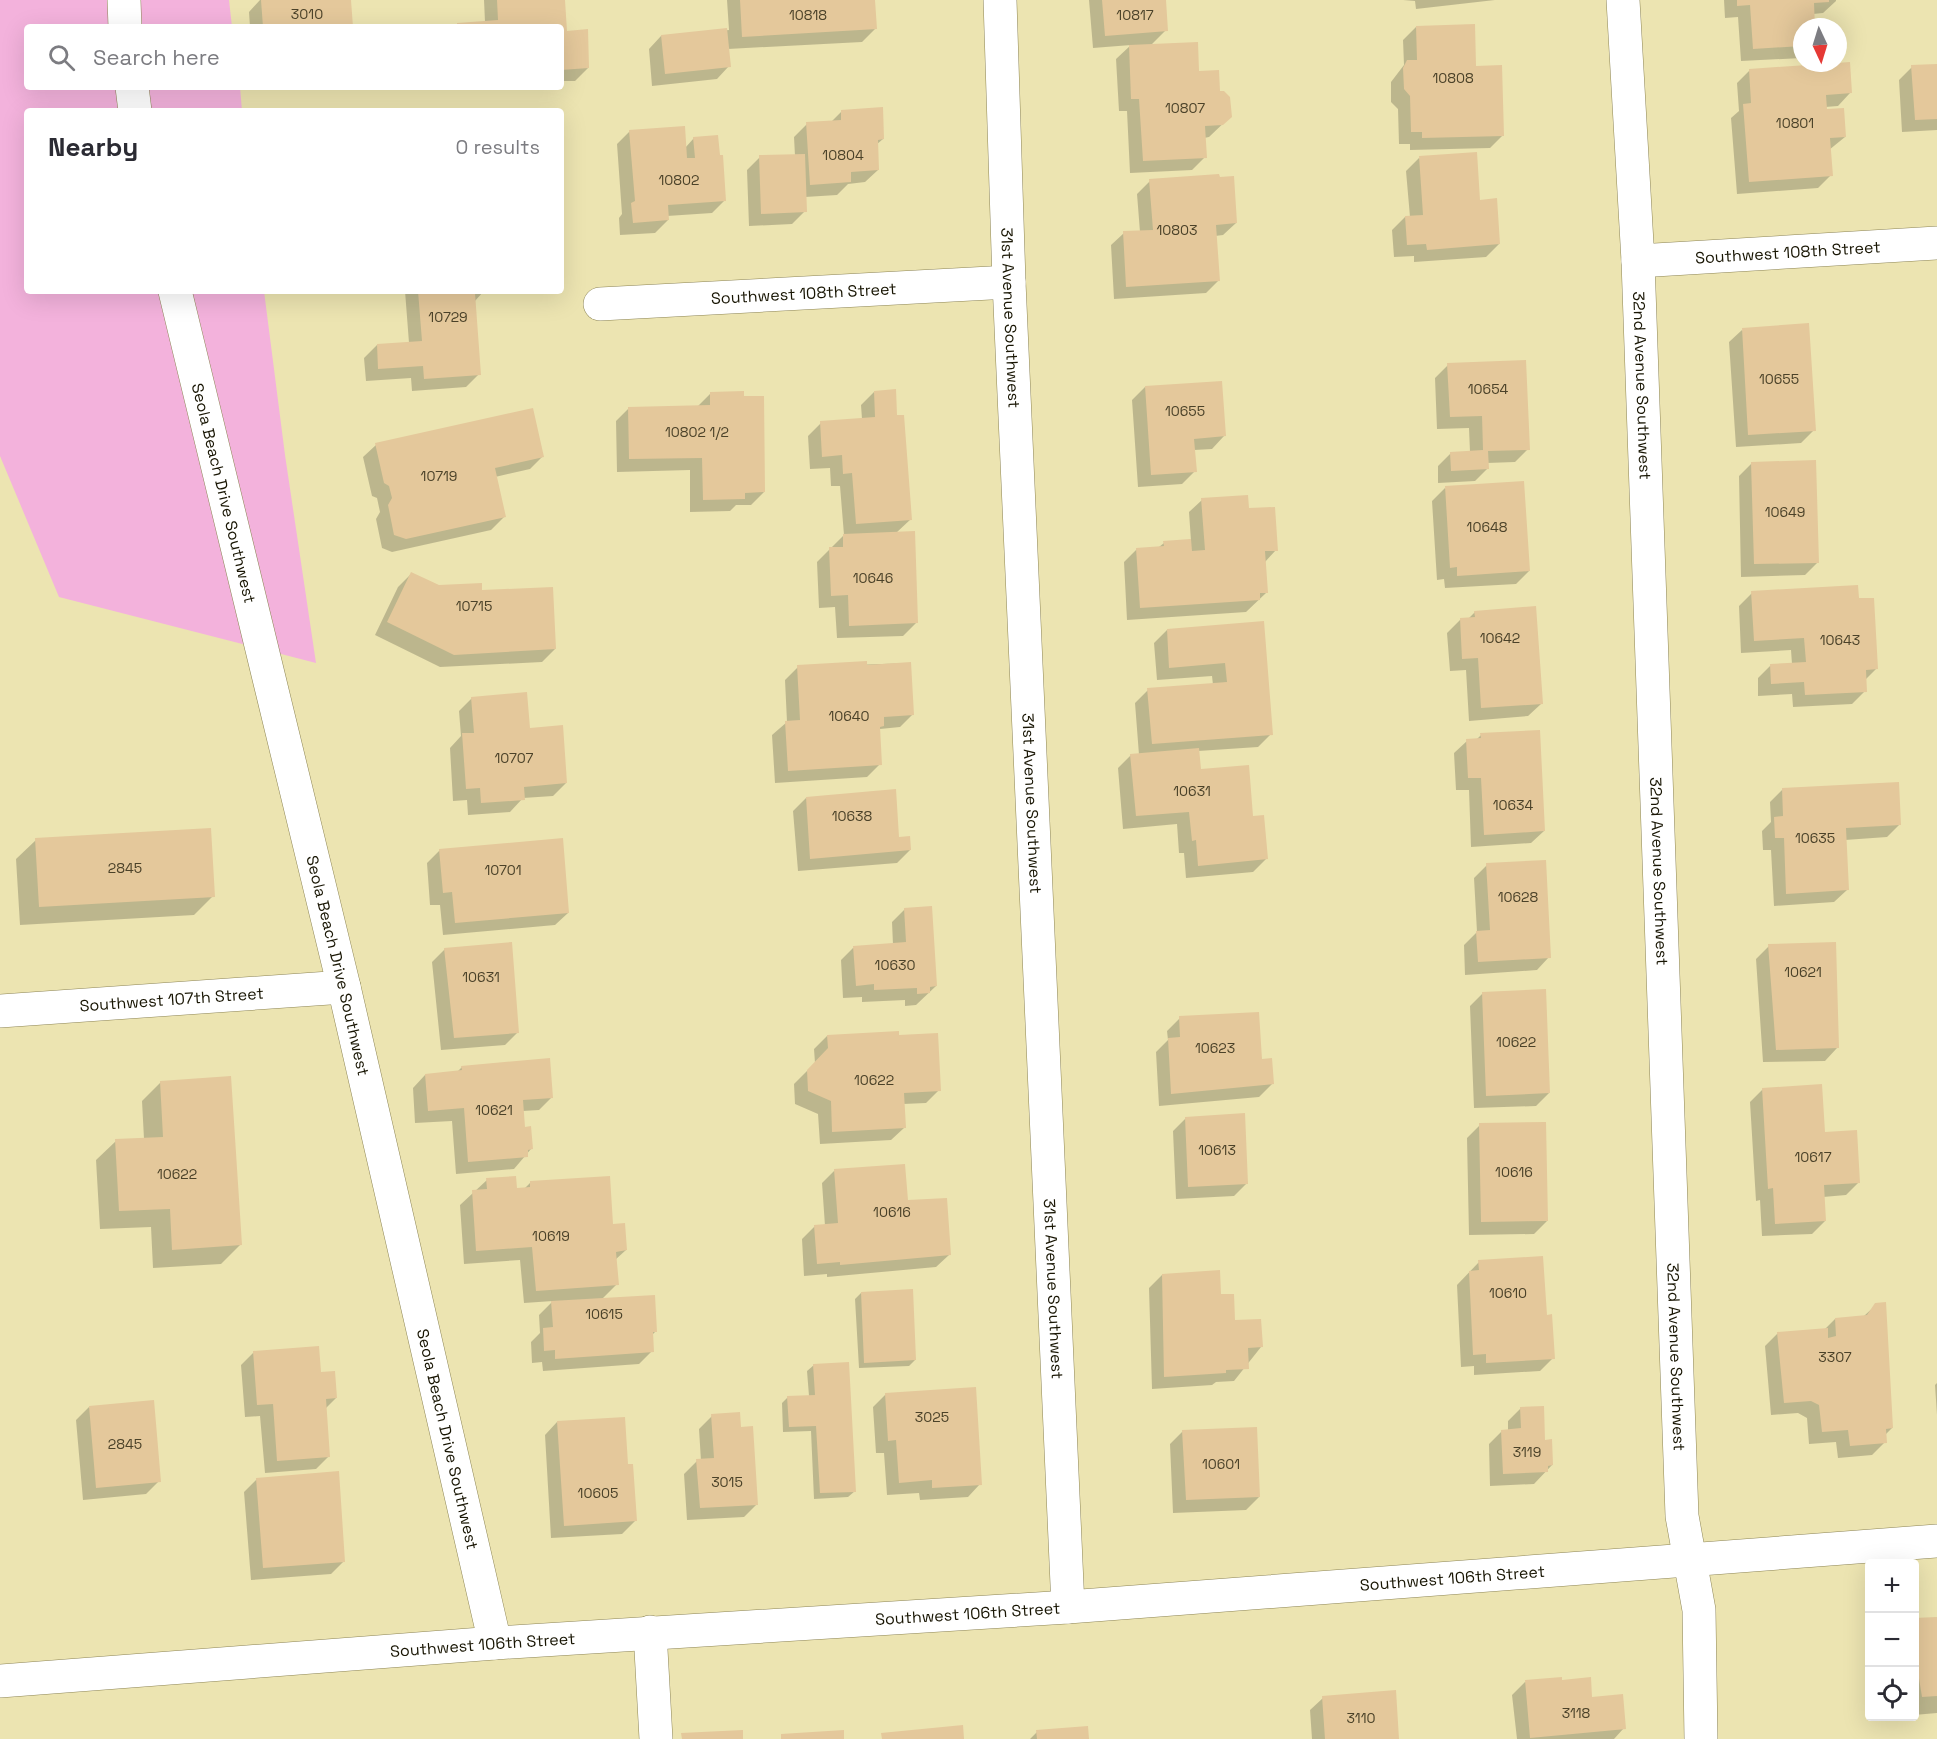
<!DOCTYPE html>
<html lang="en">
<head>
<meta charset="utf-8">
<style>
	body { margin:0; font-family:"Space Grotesk",sans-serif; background:#f2f2f3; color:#2b2b33 }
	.controls { position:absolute; right:18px; bottom:18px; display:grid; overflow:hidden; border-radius:6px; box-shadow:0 6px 24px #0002 }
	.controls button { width:54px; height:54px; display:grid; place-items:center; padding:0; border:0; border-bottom:2px solid #e1e1e2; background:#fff; color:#2b2b33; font:30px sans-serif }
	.compass { position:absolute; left:1793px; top:18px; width:54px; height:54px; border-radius:50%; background:#fff; box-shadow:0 6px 24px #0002; rotate:176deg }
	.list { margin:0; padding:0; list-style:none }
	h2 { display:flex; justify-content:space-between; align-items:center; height:78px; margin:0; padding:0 24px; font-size:26px }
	h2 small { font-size:20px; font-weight:400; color:#7c7c81 }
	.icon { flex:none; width:33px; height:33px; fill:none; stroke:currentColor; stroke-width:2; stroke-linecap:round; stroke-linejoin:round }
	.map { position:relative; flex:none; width:1937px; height:1739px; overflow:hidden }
	.search { position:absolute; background:#fff; box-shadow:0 6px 24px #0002; left:24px; top:24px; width:540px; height:66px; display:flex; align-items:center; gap:15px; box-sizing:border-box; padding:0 21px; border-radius:6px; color:#7c7c81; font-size:22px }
	.panel { position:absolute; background:#fff; box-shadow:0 6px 24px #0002; left:24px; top:108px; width:540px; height:186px; border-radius:6px }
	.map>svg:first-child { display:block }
</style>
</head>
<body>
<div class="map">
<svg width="1937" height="1739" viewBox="0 0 1937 1739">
	<rect width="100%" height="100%" fill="#ece4b1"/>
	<path fill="#f3b2dc" d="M0,0H229L232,27H27V87H240L242,111H27V291H264L285,455L316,663L59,597L0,456Z"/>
	<path fill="#0003" d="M260,0H349L352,27H250L249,12Z
		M484,0H564L566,32L588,68L575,81H561V27H455L458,24L485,22Z
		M727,0H874L875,29L862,42L728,49L729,66L717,79L652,86L649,49L661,36L729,30Z
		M1089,0H1164L1166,30L1151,45L1219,93L1230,117L1209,137L1204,138L1205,157L1192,170L1130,173L1127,111H1119L1116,59L1131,45L1093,48Z
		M1403,0H1495L1416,9L1415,1Z
		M1724,0H1836V1L1823,13L1813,14L1814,27H1802V58L1741,61L1738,17L1725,18Z
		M1416,27L1474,68L1503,135L1490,148L1410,150V144H1399L1398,109L1391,102V82L1404,65L1403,40Z
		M1937,65V130L1902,132L1899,80L1912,67Z
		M1750,70L1850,93L1838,106L1825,107L1845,137L1829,150L1831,175L1818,188L1737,194L1731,118L1739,111L1737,83Z
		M448,87H475L448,89Z
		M842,111L883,139L876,145L878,170L865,182L848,184L837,195L805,197V211L792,224L749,226L747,170L760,157L795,156L794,137L807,124L831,122Z
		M630,131L685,148L694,138L725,200L712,213L667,216L668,220L655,233L620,235L619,218L622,214L617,144Z
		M1419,158L1478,201L1499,244L1486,257L1414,262V256L1394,257L1392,230L1405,217H1410L1406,171Z
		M1218,179L1236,223L1223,235L1215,236L1219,280L1206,293L1114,299L1111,245L1124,233L1140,232L1137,194L1150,181Z
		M405,291H484L474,302L479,374L466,387L412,391L411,378L366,381L364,358L377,345L409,343Z
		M1742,330L1814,430L1801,443L1736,447L1729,342Z
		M1448,365L1528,449L1515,462L1487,463L1488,468L1475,481L1438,483V466L1451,453L1470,452L1469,428L1437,429L1435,378Z
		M1145,387L1224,436L1212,449L1194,450L1195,471L1182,484L1138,487L1132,400Z
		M874,392L896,417L911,519L896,533L916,623L903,636L837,638L835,607L819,608L817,562L844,535L840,486H831L830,468L810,469L808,436L821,423L862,419L861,405Z
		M710,394L764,492L751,505H736L730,511L690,512V470L617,472L616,421L629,408L697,407Z
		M376,445L543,456L530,469L495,477L504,517L491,530L392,552L382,548L376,519L380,512L377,498L372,496L363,457Z
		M1752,463L1818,562L1805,575L1741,577L1739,476Z
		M1445,488L1529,571L1516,584L1445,588L1444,579L1437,580L1432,501Z
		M1202,500L1247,509L1276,550L1265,562L1266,593L1246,612L1127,620L1124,562L1137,549L1159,547L1164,543L1191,541L1189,512Z
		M411,574L439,587L481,592L555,649L542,662L440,667L375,635L398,587Z
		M1752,593L1857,600L1876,669L1865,680V691L1852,704L1793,707L1792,694L1758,696V678L1771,665L1792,664L1791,650L1741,653L1739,606Z
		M1475,612L1541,704L1528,716L1469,721L1466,670L1450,671L1447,633L1460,620L1468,619Z
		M1263,623L1271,734L1258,747L1198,751L1199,771L1266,859L1253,872L1186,878L1184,853H1179L1177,824L1123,829L1118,768L1131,755H1139L1135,703L1148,690L1213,685L1212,676L1157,680L1154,643L1167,630Z
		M910,663L913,714L900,727L880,729V764L867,777L775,783L772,735L787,722L785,680L798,667Z
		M472,698L529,730L566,783L553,796L523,798L510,812L468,815L467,800L453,801L450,748L461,736L459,711Z
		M1481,735L1544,831L1531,843L1471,847L1469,790H1456L1454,753L1467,741L1476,740Z
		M1783,789L1900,824L1887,837L1845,840L1847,890L1834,902L1774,906L1771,850H1763L1762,831L1771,822L1770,802Z
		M806,798L898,838L910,850L897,863L798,871L793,811Z
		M36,840L213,896L194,915L20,925L16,859Z
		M440,850L568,913L555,925L443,935L440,905H430L427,863Z
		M1487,865L1549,957L1537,970L1465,975L1464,945L1477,932L1474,878Z
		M905,909L936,986L916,1005L905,1006V1000L862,1002V997L843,998L841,960L853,948L893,945L892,922Z
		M1769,946L1837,1048L1825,1061L1763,1062L1756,959Z
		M445,949L518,1032L505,1045L441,1050L432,962Z
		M1483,993L1549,1093L1536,1106L1474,1108L1470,1006Z
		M1180,1018L1272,1084L1259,1097L1159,1106L1156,1052L1168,1040L1167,1031Z
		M827,1036L898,1037L939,1090L926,1103L903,1104L904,1128L891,1140L820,1144L818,1114L795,1104L794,1084L815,1063L814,1049Z
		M462,1067L552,1097L539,1110L523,1111L524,1128L531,1149L514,1169L456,1174L452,1121L415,1123L413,1088L425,1075L457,1072Z
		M161,1082L240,1245L221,1264L153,1268L151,1227L100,1229L96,1160L116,1141L144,1139L142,1101Z
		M1763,1089L1823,1133L1859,1182L1846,1195L1823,1197L1825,1221L1812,1234L1762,1236L1760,1200L1756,1201L1750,1102Z
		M1186,1118L1247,1183L1234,1196L1176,1199L1173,1131Z
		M1480,1125L1547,1221L1534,1234L1469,1235L1467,1138Z
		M835,1170L906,1202L949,1255L936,1267L827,1277V1274L804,1276L802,1239L815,1226H825L822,1183Z
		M487,1180L515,1189H524L530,1183L612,1225L626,1250L615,1260L617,1284L602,1299L656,1331L651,1336L652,1351L639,1364L543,1371L542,1362L532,1363L531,1342L540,1333L539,1315L553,1301L524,1303L520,1260L464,1264L460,1205Z
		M1479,1262L1546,1316L1553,1358L1540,1371L1474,1375V1366L1461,1367L1457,1285Z
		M1162,1275L1220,1296L1234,1322L1261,1347L1234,1381L1216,1382L1212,1385L1152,1389L1149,1288Z
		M861,1293L915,1360L909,1366L859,1368L855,1299Z
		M1876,1305L1892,1428L1885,1435V1442L1872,1455L1838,1458L1836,1442L1809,1444L1807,1418L1798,1413L1771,1415L1765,1346L1778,1333L1825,1329L1835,1319L1864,1316Z
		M254,1352L320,1374L336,1398L325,1409L329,1456L316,1469L265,1473L260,1416L245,1417L241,1365Z
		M814,1365L855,1491L848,1497L814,1499L811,1431L783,1432L782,1403L788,1397L809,1396L807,1371Z
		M1937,1383V1415L1935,1385Z
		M886,1394L980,1484L968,1497L920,1500L919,1493L887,1495L884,1453H876L873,1407Z
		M89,1407L159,1481L146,1494L83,1500L76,1420Z
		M1521,1408L1544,1441L1552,1465L1534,1484L1490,1486L1489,1444L1502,1431H1508V1421Z
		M712,1416L740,1429L757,1504L744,1517L687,1520L684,1474L697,1461H701L699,1429Z
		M557,1422L627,1466L635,1521L622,1534L551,1538L545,1435Z
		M1183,1431L1259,1497L1246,1510L1173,1513L1170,1444Z
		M257,1479L344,1561L331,1574L251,1580L244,1492Z
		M1937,1618V1713L1914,1715V1620Z
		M1525,1682L1591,1698L1624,1728L1614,1739H1517L1512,1695Z
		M1323,1698L1398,1739H1312L1310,1710Z
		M1037,1732L1088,1739H1030Z"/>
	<path fill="#e4c89b" d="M261,0H351L353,27H263Z
		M497,0H565L567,31L588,29L589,68L561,70V27H457V23L498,20Z
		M740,0H875L877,29L742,37Z
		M1102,0H1166L1168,31L1105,36Z
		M1737,0H1829V2L1814,3L1815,27H1802V46L1753,49L1750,5L1737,6Z
		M1475,24L1476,66L1502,65L1504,136L1422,138V132H1411L1410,96L1404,89L1403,68L1407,60H1417L1416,26Z
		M727,28L731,67L665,74L661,35Z
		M1198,42L1199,71L1219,70L1220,91H1224L1230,97L1232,117L1223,125L1205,126L1207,158L1143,161L1139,99H1131L1129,45Z
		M1850,62L1852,93L1826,95L1827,109L1844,108L1846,137L1830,138L1833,176L1749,182L1743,104L1751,103L1749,69Z
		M1937,64V119L1915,120L1911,65Z
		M883,107L884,139L878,140L879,170L851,172V182L810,185L806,122L841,120V110Z
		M685,126L687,158H695L693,137L718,135L720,155H723L726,201L668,205L669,220L633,223L631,203L635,201L629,130Z
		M1477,152L1480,200L1497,198L1500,244L1427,250L1426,244L1407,245L1405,216L1423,215L1419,156Z
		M805,154L807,212L761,214L759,155Z
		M1219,174L1220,177L1234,176L1237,223L1216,225L1220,281L1126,287L1123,231L1153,230L1149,179Z
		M418,291H479L475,293L481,375L424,379L423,366L378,369L377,344L422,341Z
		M1809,323L1816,431L1748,435L1742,328Z
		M1526,360L1530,450L1488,451L1489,469L1451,471L1450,452L1483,450L1482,416L1450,417L1447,363Z
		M1222,381L1226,436L1194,439L1197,472L1151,475L1145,386Z
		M896,389L897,415H904L912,520L856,524L852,473L843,474L842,455L822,457L820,421L875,417L874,391Z
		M744,391V396H764L765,492L745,493V499L703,500L702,458L629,459L628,407L710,405V392Z
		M533,408L544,457L495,468L506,517L406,539L394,535L388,505L392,498L389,486L384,483L375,443Z
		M1816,460L1819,563L1754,564L1751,462Z
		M1524,481L1530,571L1457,576V567L1450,568L1445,486Z
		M1248,495L1249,508L1275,507L1278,551H1265L1268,593H1260V600L1140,608L1136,548L1164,546L1163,541L1191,539L1192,551L1205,550L1201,498Z
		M915,531L918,623L849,626L848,595L831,596L829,547H843V534Z
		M411,572L439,585L482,583V590L553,587L556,649L454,655L387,622Z
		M1858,585L1859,598H1874L1878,669L1866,670L1867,692L1805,695L1804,682L1771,684L1770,664L1806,662L1804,638L1754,641L1751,591Z
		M1536,606L1543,704L1481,708L1478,658L1462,659L1460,618L1475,617L1474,611Z
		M1264,621L1273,735L1152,744L1147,688L1227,682L1225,663L1169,668L1167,629Z
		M867,661V665L911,662L914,715L884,717V726L880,727L882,765L788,771L785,721L800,720L797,665Z
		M527,692L530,728L563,725L567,783L524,787L525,800L481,803L480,788L466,789L462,733H474L471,697Z
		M1540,730L1545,831L1484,835L1481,778H1468L1466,739L1481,738L1480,733Z
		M1199,748L1201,769L1249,765L1253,816L1264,815L1268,859L1198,866L1196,840L1192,841L1189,812L1136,816L1130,754Z
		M1899,782L1901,825L1846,828L1849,890L1786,894L1784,838H1775L1774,817L1783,816L1782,788Z
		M896,789L899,837L910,836L911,850L810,859L806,797Z
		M211,828L215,897L39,907L35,838Z
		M563,838L569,913L455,923L452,892L443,893L439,849Z
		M1546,860L1551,958L1478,962L1476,931L1490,930L1486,863Z
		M932,906L937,986L930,987V993L917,994V988L874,990V984L856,986L853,946L906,942L904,908Z
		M512,942L519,1033L454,1038L444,948Z
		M1836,942L1839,1048L1776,1050L1768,944Z
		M1546,989L1550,1093L1486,1096L1482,992Z
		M1259,1012L1262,1059L1272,1058L1274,1084L1171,1094L1168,1038L1180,1037L1179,1016Z
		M899,1031V1035L938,1033L941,1091L904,1093L906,1128L832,1132L831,1101L808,1091L807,1070L828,1048L827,1035Z
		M550,1058L553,1098L523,1100L525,1127L531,1126L533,1149L528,1150V1157L468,1162L464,1108L428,1111L425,1074L462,1070L461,1066Z
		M231,1076L242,1245L172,1250L170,1209L119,1211L115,1139L163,1137L160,1081Z
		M1822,1084L1825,1132L1857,1130L1860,1183L1824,1185L1826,1221L1775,1224L1773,1188L1768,1189L1762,1088Z
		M1245,1113L1248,1184L1188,1187L1185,1117Z
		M1546,1122L1548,1221L1481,1222L1479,1123Z
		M905,1164L908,1200L947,1198L951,1255L840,1265V1262L817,1264L814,1225L838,1223L834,1169Z
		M516,1176L517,1188L530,1187V1181L610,1176L613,1224L625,1223L627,1250L616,1252L619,1285L536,1291L532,1247L476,1251L472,1190L487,1189L486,1178Z
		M1543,1256L1547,1315L1552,1314L1555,1359L1486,1363V1354L1473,1355L1469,1271L1479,1270L1478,1260Z
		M1220,1270L1221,1294H1234L1235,1320L1261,1319L1263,1347L1248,1348L1249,1369L1226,1370V1373L1164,1377L1162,1274Z
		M913,1289L916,1360L864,1363L861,1292Z
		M655,1295L657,1332H653L654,1352L555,1359V1350L544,1351L543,1328L553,1327L551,1301Z
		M1886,1302L1893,1428L1886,1429L1887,1443L1850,1446L1848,1430L1822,1432L1819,1405L1811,1401L1784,1403L1777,1332L1828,1328V1338L1836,1336L1835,1318L1867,1315L1875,1303Z
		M319,1346L321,1372L335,1371L337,1398L326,1399L330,1457L277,1461L273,1404L257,1405L253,1351Z
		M849,1362L856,1492L820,1493L816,1426L789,1427L787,1396L815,1395L813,1364Z
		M976,1387L982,1485L932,1488V1480L899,1483L896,1440L888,1441L885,1393Z
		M154,1400L161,1482L96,1488L89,1406Z
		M1544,1406L1545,1440L1552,1439L1553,1465L1548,1466V1472L1503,1474L1501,1430L1521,1428L1520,1407Z
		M740,1412L741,1427L753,1426L758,1505L700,1508L696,1459L714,1458L711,1414Z
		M625,1417L628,1464H633L637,1521L564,1526L557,1421Z
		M1257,1427L1260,1497L1186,1500L1182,1430Z
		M339,1471L345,1562L263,1568L256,1478Z
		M1937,1617V1696L1922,1697L1916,1660L1918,1650H1915L1914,1618Z
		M1562,1677V1680L1591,1677L1592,1697L1623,1694L1626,1729L1530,1738L1525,1680Z
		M1396,1690L1399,1739H1325L1322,1696Z
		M963,1725L964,1739H882L881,1733Z
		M1088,1726L1089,1739H1037L1036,1730Z
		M743,1730V1739H682L681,1733Z
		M844,1730V1739H781V1734Z"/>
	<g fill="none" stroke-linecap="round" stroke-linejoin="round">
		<g stroke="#8d8555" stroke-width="34">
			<g id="minor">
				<path d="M124,0L125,27"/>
				<path id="s1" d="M1000,0L1009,282L1068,1607"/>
				<path id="s2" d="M1623,0L1638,261L1682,1516L1699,1610L1701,1739"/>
				<path d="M132,87L135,111"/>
				<path id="s3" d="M1638,261L1937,243"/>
				<path id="s4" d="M175,291L344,987L495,1643"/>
				<path id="s5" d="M600,304L1009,282"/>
				<path id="s6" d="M0,1011L344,987"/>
				<path d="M650,1632L656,1739"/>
				<path id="s7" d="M0,1681L495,1643L1068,1607L1937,1541"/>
			</g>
		</g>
		<use href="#minor" stroke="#fff" stroke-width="33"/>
	</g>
	<g text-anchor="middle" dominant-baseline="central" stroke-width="4.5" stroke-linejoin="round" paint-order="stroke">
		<g font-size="14" fill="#4b4229">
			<text x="307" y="14">3010</text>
			<text x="808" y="15">10818</text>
			<text x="1135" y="15">10817</text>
			<text x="1453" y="78">10808</text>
			<text x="1185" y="108">10807</text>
			<text x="1795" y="123">10801</text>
			<text x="843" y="155">10804</text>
			<text x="679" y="180">10802</text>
			<text x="1177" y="230">10803</text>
			<text x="448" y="317">10729</text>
			<text x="1779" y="379">10655</text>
			<text x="1488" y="389">10654</text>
			<text x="1185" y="411">10655</text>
			<text x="697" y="432">10802 1/2</text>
			<text x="439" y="476">10719</text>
			<text x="1785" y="512">10649</text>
			<text x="1487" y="527">10648</text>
			<text x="873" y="578">10646</text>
			<text x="474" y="606">10715</text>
			<text x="1500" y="638">10642</text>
			<text x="1840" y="640">10643</text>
			<text x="849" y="716">10640</text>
			<text x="514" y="758">10707</text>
			<text x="1192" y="791">10631</text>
			<text x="1513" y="805">10634</text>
			<text x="852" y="816">10638</text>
			<text x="1815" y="838">10635</text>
			<text x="125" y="868">2845</text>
			<text x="503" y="870">10701</text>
			<text x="1518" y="897">10628</text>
			<text x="895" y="965">10630</text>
			<text x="1803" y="972">10621</text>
			<text x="481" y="977">10631</text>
			<text x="1516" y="1042">10622</text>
			<text x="1215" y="1048">10623</text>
			<text x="874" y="1080">10622</text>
			<text x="494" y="1110">10621</text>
			<text x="1217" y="1150">10613</text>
			<text x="1813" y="1157">10617</text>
			<text x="1514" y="1172">10616</text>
			<text x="177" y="1174">10622</text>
			<text x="892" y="1212">10616</text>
			<text x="551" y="1236">10619</text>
			<text x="1508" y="1293">10610</text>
			<text x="604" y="1314">10615</text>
			<text x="1835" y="1357">3307</text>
			<text x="932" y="1417">3025</text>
			<text x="125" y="1444">2845</text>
			<text x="1527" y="1452">3119</text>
			<text x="1221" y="1464">10601</text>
			<text x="727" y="1482">3015</text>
			<text x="598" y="1493">10605</text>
			<text x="1576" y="1713">3118</text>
			<text x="1361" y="1718">3110</text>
		</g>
		<g font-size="16" fill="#181503" stroke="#fff">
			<text stroke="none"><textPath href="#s3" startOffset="150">Southwest 108th Street</textPath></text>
			<text stroke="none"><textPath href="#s5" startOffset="204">Southwest 108th Street</textPath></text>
			<text stroke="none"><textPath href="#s1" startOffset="318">31st Avenue Southwest</textPath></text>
			<text stroke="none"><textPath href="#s2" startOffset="386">32nd Avenue Southwest</textPath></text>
			<text stroke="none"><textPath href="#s4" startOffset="208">Seola Beach Drive Southwest</textPath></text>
			<text stroke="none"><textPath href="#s1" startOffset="804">31st Avenue Southwest</textPath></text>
			<text stroke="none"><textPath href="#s2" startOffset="872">32nd Avenue Southwest</textPath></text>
			<text stroke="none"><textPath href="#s4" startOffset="694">Seola Beach Drive Southwest</textPath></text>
			<text stroke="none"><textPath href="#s6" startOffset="172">Southwest 107th Street</textPath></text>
			<text stroke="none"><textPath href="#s1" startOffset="1290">31st Avenue Southwest</textPath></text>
			<text stroke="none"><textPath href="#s2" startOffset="1358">32nd Avenue Southwest</textPath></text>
			<text stroke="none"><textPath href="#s4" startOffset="1180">Seola Beach Drive Southwest</textPath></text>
			<text stroke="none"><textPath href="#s7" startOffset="1456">Southwest 106th Street</textPath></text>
			<text stroke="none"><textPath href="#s7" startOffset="970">Southwest 106th Street</textPath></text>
			<text stroke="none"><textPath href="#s7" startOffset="484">Southwest 106th Street</textPath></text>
		</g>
	</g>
</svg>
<div class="controls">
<button>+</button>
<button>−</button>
<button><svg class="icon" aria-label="locate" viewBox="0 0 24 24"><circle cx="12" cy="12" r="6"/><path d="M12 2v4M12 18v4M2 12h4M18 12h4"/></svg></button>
</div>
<svg class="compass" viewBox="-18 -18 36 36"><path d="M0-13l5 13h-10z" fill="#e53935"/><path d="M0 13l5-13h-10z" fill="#7c7c81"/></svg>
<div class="search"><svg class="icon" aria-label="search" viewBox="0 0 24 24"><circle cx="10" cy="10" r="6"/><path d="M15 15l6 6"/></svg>Search here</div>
<section class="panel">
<h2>Nearby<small>0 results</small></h2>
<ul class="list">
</ul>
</section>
</div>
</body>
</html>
